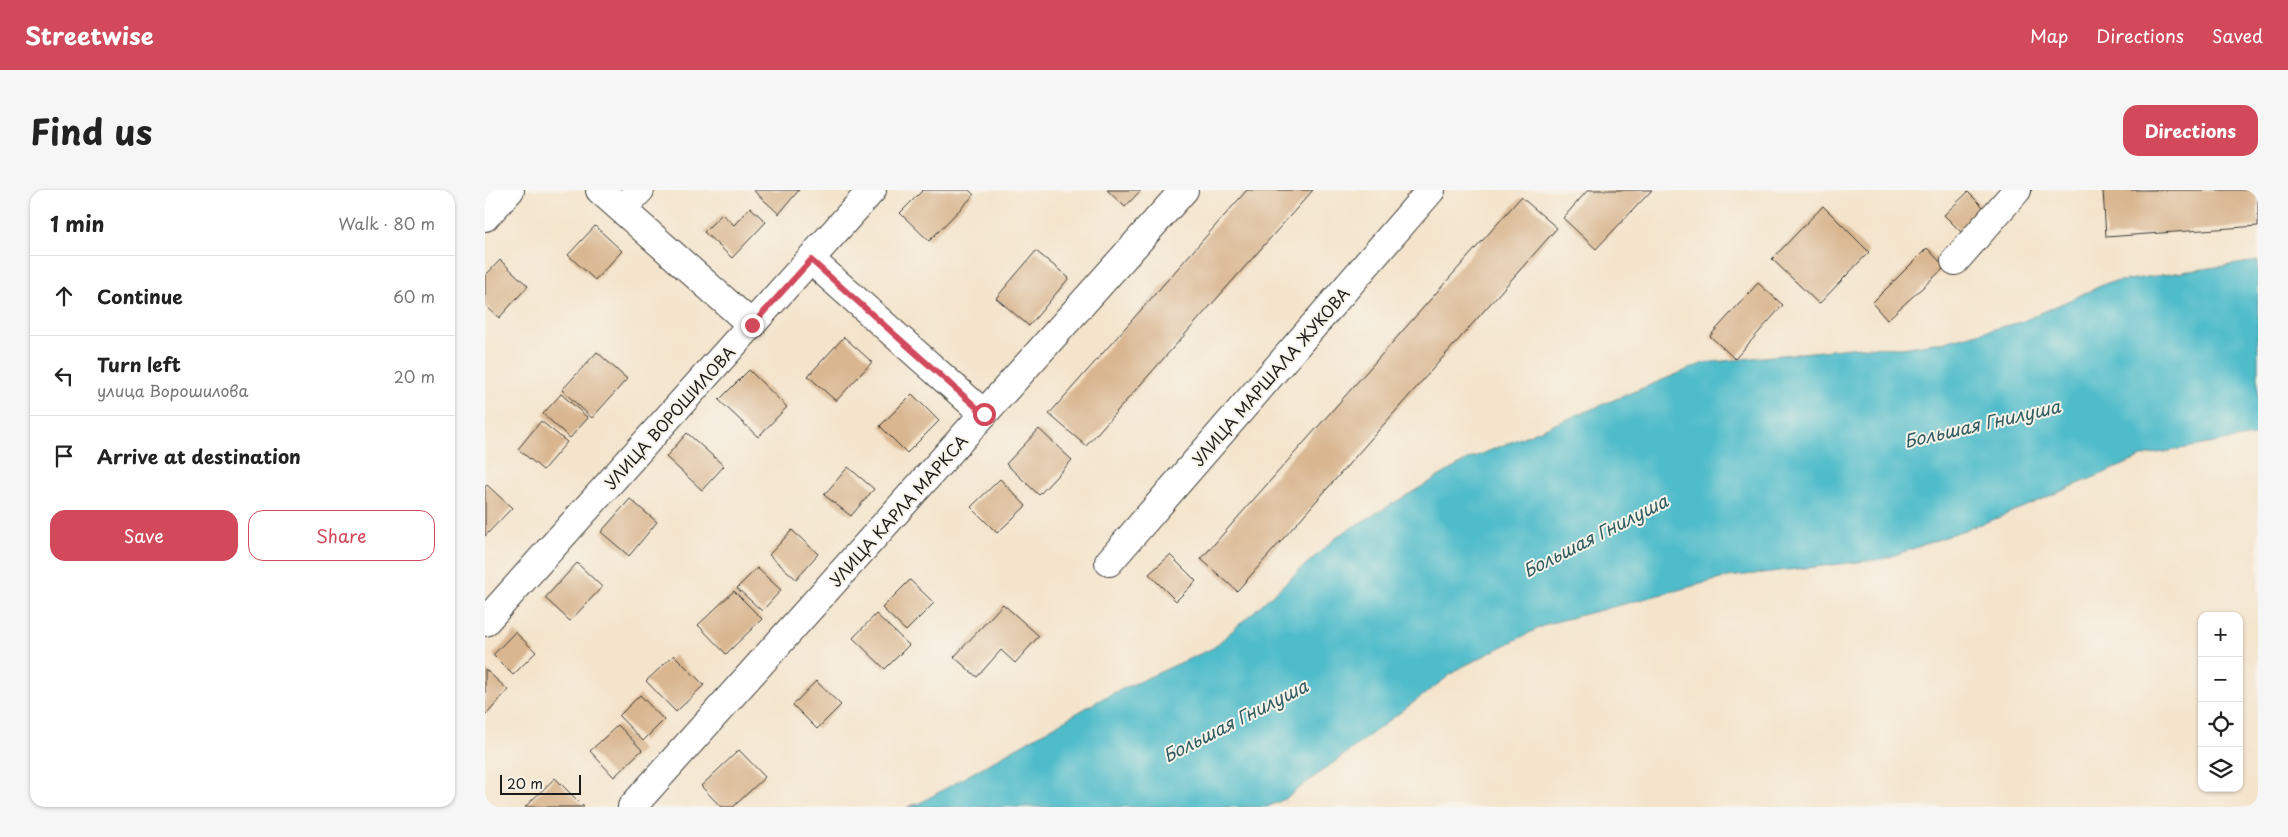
<!DOCTYPE html>
<html lang="en">
<head>
<meta charset="utf-8">
<style>
	body { margin:0; font-family:"Playpen Sans",sans-serif; background:#f6f6f6; color:#222 }
	.controls { position:absolute; right:15px; bottom:15px; display:grid; overflow:hidden; border-radius:10px; box-shadow:0 1px 4px #0004 }
	.controls button { width:45px; height:45px; display:grid; place-items:center; padding:0; border:0; border-bottom:1px solid #e0e0e0; background:#fff; color:#222; font:25px sans-serif }
	.scale { position:absolute; left:15px; bottom:12px; width:81px; box-sizing:border-box; padding-left:5px; border:2px solid #1c1c1c; border-top:0; font-size:14px; line-height:18px; white-space:nowrap; color:#1c1c1c; -webkit-text-stroke:4px #f7f3e8; paint-order:stroke }
	.stop { position:absolute; width:15px; height:15px; margin:-11px; border:4px solid #d1495b; border-radius:50%; background:#fff }
	.stop.end { background:#d1495b; border-color:#fff; box-shadow:0 1px 5px #0008 }
	.list { margin:0; padding:0; list-style:none }
	h2 { display:flex; justify-content:space-between; align-items:center; height:65px; margin:0; padding:0 20px; font-size:21px }
	h2 small { font-size:16px; font-weight:400; color:#767676 }
	.list li { display:grid; grid-template-columns:32px 1fr auto; gap:15px; align-items:center; box-sizing:border-box; height:80px; padding:0 20px; border-top:1px solid #e0e0e0 }
	.list b { display:block; font-size:19px; white-space:nowrap }
	.list p { margin:0; font-size:16px; white-space:nowrap; color:#767676 }
	.list em { font-size:16px; font-style:normal; color:#767676 }
	.actions { display:flex; gap:10px; padding:15px 20px }
	.actions a { flex:1; padding:11px 0; border:1px solid #d1495b; border-radius:15px; text-align:center; font-size:18px; color:#d1495b }
	.actions .main { background:#d1495b; color:#fff }
	.icon { flex:none; width:28px; height:28px; fill:none; stroke:currentColor; stroke-width:2; stroke-linecap:round; stroke-linejoin:round }
	.map { position:relative; flex:none; width:1773px; height:617px; overflow:hidden; border-radius:15px }
	header { display:flex; align-items:center; gap:30px; box-sizing:border-box; height:70px; padding:0 25px; background:#d1495b; color:#fff }
	header strong { font-size:24px }
	nav { display:flex; gap:28px; margin-inline-start:auto; font-size:18px }
	.intro { display:flex; align-items:center; justify-content:space-between; box-sizing:border-box; height:120px; padding:0 30px }
	h1 { margin:0; font-size:35px }
	.button { padding:12px 22px; border-radius:15px; background:#d1495b; color:#fff; font-size:18px; font-weight:700 }
	main { display:flex; gap:30px; padding:0 30px }
	aside { flex:1; background:#fff; border-radius:15px; box-shadow:0 1px 4px #0004 }
	.map>svg:first-child { display:block }
</style>
</head>
<body>
<header>
<strong>Streetwise</strong>
<nav><a>Map</a><a>Directions</a><a>Saved</a></nav>
</header>
<div class="intro"><h1>Find us</h1><a class="button">Directions</a></div>
<main>
<aside>
<h2>1 min<small>Walk · 80 m</small></h2>
<ul class="list">
<li><svg class="icon" aria-label="ahead" viewBox="0 0 24 24"><path d="M12 20V5M6 11l6-6 6 6"/></svg><div><b>Continue</b></div><em>60 m</em></li>
<li><svg class="icon" aria-label="left" viewBox="0 0 24 24"><path d="M17 20v-9H6M10 6l-5 5 5 5"/></svg><div><b>Turn left</b><p>улица Ворошилова</p></div><em>20 m</em></li>
<li><svg class="icon" aria-label="arrive" viewBox="0 0 24 24"><path d="M6 21V4h12l-3 4 3 4H6"/></svg><div><b>Arrive at destination</b></div></li>
</ul>
<div class="actions"><a class="main">Save</a><a>Share</a></div>
</aside>
<div class="map">
<svg width="1773" height="617" viewBox="0 0 1773 617">
	<rect width="100%" height="100%" fill="#f7f3e8"/>
	<filter id="ink" filterUnits="userSpaceOnUse"><feTurbulence type="fractalNoise" baseFrequency=".02" numOctaves="2"/><feDisplacementMap in="SourceGraphic" scale="10" xChannelSelector="R" yChannelSelector="G"/><feConvolveMatrix kernelMatrix="1 2 1 2 8 2 1 2 1" color-interpolation-filters="sRGB"/></filter>
	<filter id="wash" filterUnits="userSpaceOnUse"><feTurbulence type="fractalNoise" baseFrequency=".0096" numOctaves="4" result="noise"/><feDisplacementMap in="SourceGraphic" scale="20" xChannelSelector="R" yChannelSelector="G"/><feGaussianBlur stdDeviation="1.12" result="paint"/><feColorMatrix in="noise" values="0 0 0 0 0 0 0 0 0 0 0 0 0 0 0 0 0 1.4 0 .05"/><feComposite in="paint" operator="in"/></filter>
	<g filter="url(#wash)">
		<rect width="100%" height="100%" fill="#f4e4cc"/>
		<path fill="#50bcca" stroke="#366c73" d="M1773,71V245L1662,265L1510,329L1399,369L1243,387L1062,434L973,479L800,609L782,617H422L435,613L620,507L728,458L854,345L982,270L1219,173L1375,157L1416,158L1462,151L1536,132L1622,93Z"/>
		<g id="blocks">
			<path fill="#d9b690" d="M268,0H314L294,24Z
				M438,0H484L489,5L444,51L415,23Z
				M622,0H656L640,17Z
				M762,0H828L601,256L564,224Z
				M1103,0H1167L1111,59L1078,28Z
				M1618,0H1773V36L1621,47Z
				M1483,2L1502,21L1478,44L1459,25Z
				M1036,7L1072,38L752,401L716,369Z
				M1338,16L1384,62L1334,114L1287,69Z
				M265,17L281,32L247,68L219,42L237,24L249,35Z
				M110,36L137,61L110,90L83,65Z
				M1442,58L1460,77L1402,130L1387,113Z
				M551,61L584,88L544,136L511,108Z
				M15,70L43,96L14,128L0,115V86Z
				M1273,93L1298,115L1250,169L1225,146Z
				M359,147L387,172L351,211L323,186Z
				M112,162L142,189L107,228L77,200Z
				M264,180L302,217L273,247L234,210Z
				M76,204L103,228L85,248L58,224Z
				M427,204L454,231L422,263L395,236Z
				M56,231L82,252L58,280L33,259Z
				M554,239L587,270L554,305L521,274Z
				M202,243L239,276L217,300L181,267Z
				M363,277L389,299L366,326L339,305Z
				M515,289L541,316L512,343L486,317Z
				M2,295L27,318L0,346V297Z
				M145,309L172,332L144,366L116,342Z
				M307,340L333,364L311,389L284,365Z
				M685,365L711,391L691,411L664,384Z
				M92,373L117,397L85,431L60,408Z
				M272,378L296,400L277,421L252,398Z
				M425,390L449,413L421,441L397,418Z
				M249,401L277,429L241,464L213,435Z
				M518,414L554,446L530,473L516,460L492,487L469,467Z
				M391,424L424,455L400,479L368,448Z
				M30,442L51,462L28,485L8,465Z
				M189,465L219,495L191,522L161,491Z
				M0,479L23,500L2,524L0,522Z
				M331,491L356,515L332,539L308,515Z
				M155,505L179,530L158,551L134,526Z
				M133,535L157,560L129,587L105,561Z
				M254,560L280,587L248,617H236L216,596Z
				M70,588L99,617H40Z"/>
		</g>
	</g>
	<g filter="url(#ink)">
		<use href="#blocks" fill-opacity="0" stroke="#3c3a36" stroke-width="1"/>
		<g fill="none" stroke-linecap="round" stroke-linejoin="round">
			<g stroke="#3c3a36" stroke-width="30">
				<path id="minor" d="M115,0L267,135
					M137,18L155,0
					M0,27L25,0
					M326,70L499,224
					M1470,71L1532,0
					M624,372L946,0
					M0,432L387,0
					M147,617L699,0"/>
			</g>
			<use href="#minor" stroke="#fff" stroke-width="28"/>
		</g>
	</g>
	<g fill="none" stroke-linecap="round" stroke-linejoin="round" filter="url(#ink)">
		<path stroke="#d1495b" stroke-width="6" d="M267,135L326,70L499,224"/>
	</g>
	<g text-anchor="middle" dominant-baseline="central" stroke-width="4" stroke-linejoin="round" paint-order="stroke">
		<g font-size="16" fill="#1c1c1c" stroke="#f7f3e8">
			<text transform="translate(785 186) rotate(-49)">УЛИЦА МАРШАЛА ЖУКОВА</text>
			<text transform="translate(184 227) rotate(-48)">УЛИЦА ВОРОШИЛОВА</text>
			<text transform="translate(413 320) rotate(-48)">УЛИЦА КАРЛА МАРКСА</text>
		</g>
		<g font-size="18" font-style="italic" fill="#315c62" stroke="#f7f3e8">
			<text transform="translate(1497 233) rotate(-13)">Большая Гнилуша</text>
			<text transform="translate(1110 345) rotate(-27)">Большая Гнилуша</text>
			<text transform="translate(750 530) rotate(-27)">Большая Гнилуша</text>
		</g>
	</g>
</svg>
<div class="controls">
<button>+</button>
<button>−</button>
<button><svg class="icon" aria-label="locate" viewBox="0 0 24 24"><circle cx="12" cy="12" r="6"/><path d="M12 2v4M12 18v4M2 12h4M18 12h4"/></svg></button>
<button><svg class="icon" aria-label="layers" viewBox="0 0 24 24"><path d="M12 4l9 5-9 5-9-5zM3 14l9 5 9-5"/></svg></button>
</div>
<div class="scale">20 m</div>
<div class="stop" style="left:499px;top:224px"></div>
<div class="stop end" style="left:267px;top:135px"></div>
</div>
</main>
</body>
</html>
